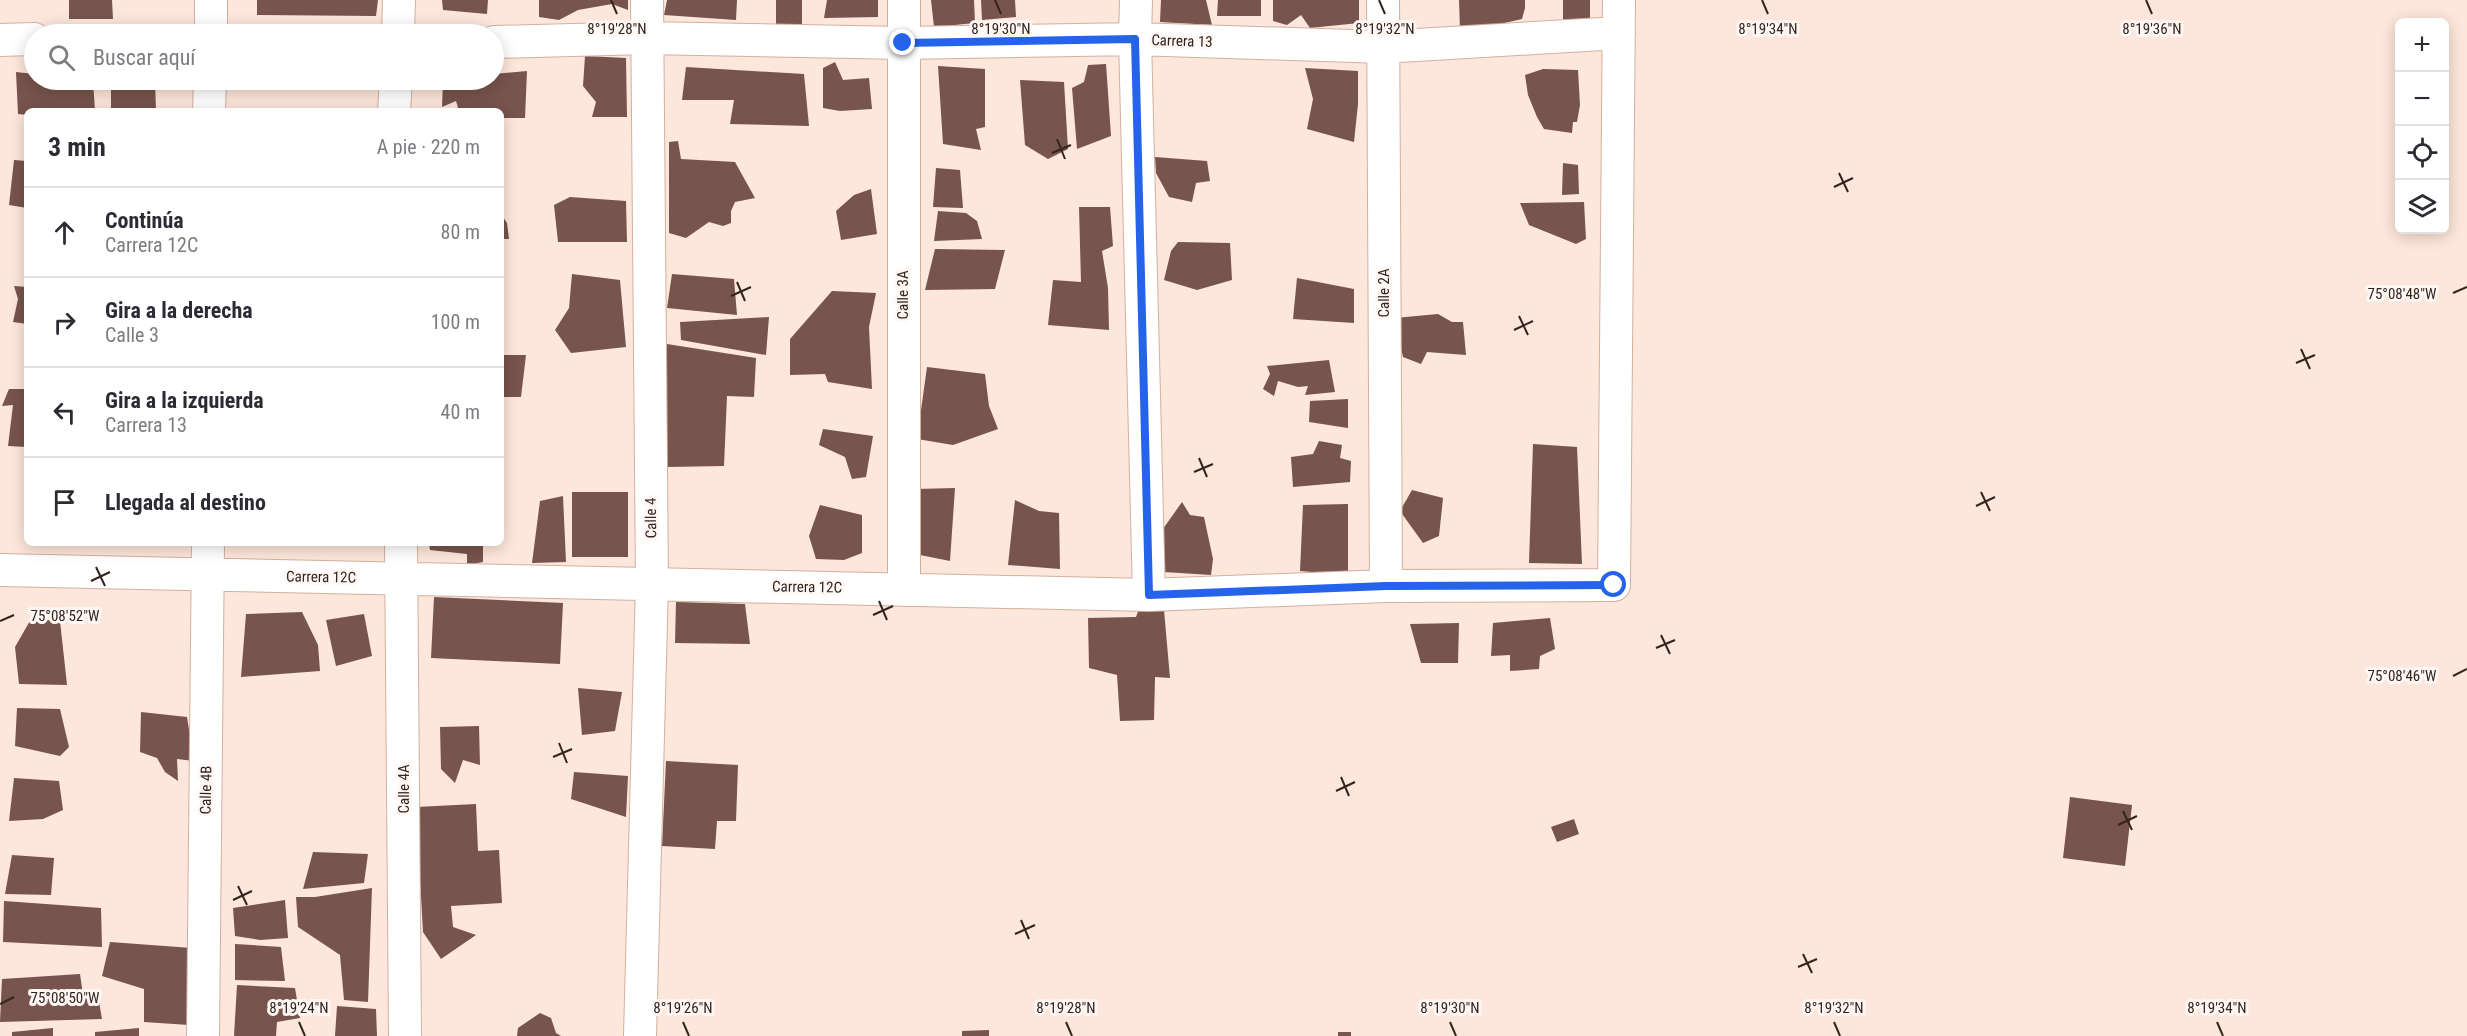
<!DOCTYPE html>
<html lang="es">
<head>
<meta charset="utf-8">
<style>
	body { margin:0; font-family:"Roboto Condensed",sans-serif; background:#f7f7f7; color:#2b2b33 }
	.controls { position:absolute; right:18px; top:18px; display:grid; overflow:hidden; border-radius:9px; box-shadow:0 3px 15px #0003 }
	.controls button { width:54px; height:54px; display:grid; place-items:center; padding:0; border:0; border-bottom:2px solid #e1e1e2; background:#fff; color:#2b2b33; font:30px sans-serif }
	.stop { position:absolute; width:18px; height:18px; margin:-14px; border:4px solid #2563eb; border-radius:50%; background:#fff }
	.stop.end { background:#2563eb; border-color:#fff; box-shadow:0 2px 6px #0008 }
	.list { margin:0; padding:0; list-style:none }
	h2 { display:flex; justify-content:space-between; align-items:center; height:78px; margin:0; padding:0 24px; font-size:26px }
	h2 small { font-size:20px; font-weight:400; color:#7c7c81 }
	.list li { display:grid; grid-template-columns:39px 1fr auto; gap:18px; align-items:center; box-sizing:border-box; height:90px; padding:0 24px; border-top:2px solid #e1e1e2 }
	.list b { display:block; font-size:22px; white-space:nowrap }
	.list p { margin:0; font-size:20px; white-space:nowrap; color:#7c7c81 }
	.list em { font-size:20px; font-style:normal; color:#7c7c81 }
	.icon { flex:none; width:33px; height:33px; fill:none; stroke:currentColor; stroke-width:2; stroke-linecap:round; stroke-linejoin:round }
	.map { position:relative; flex:none; width:2467px; height:1036px; overflow:hidden }
	.search { position:absolute; background:#fff; box-shadow:0 3px 15px #0003; left:24px; top:24px; width:480px; height:66px; display:flex; align-items:center; gap:15px; box-sizing:border-box; padding:0 21px; border-radius:33px; color:#7c7c81; font-size:22px }
	.panel { position:absolute; background:#fff; box-shadow:0 3px 15px #0003; left:24px; top:108px; width:480px; height:438px; border-radius:9px }
	.map>svg:first-child { display:block }
</style>
</head>
<body>
<div class="map">
<svg width="2467" height="1036" viewBox="0 0 2467 1036">
	<rect width="100%" height="100%" fill="#fde6db"/>
	<path fill="#77544d" d="M69,0H112L113,19H69Z
		M257,0H378L376,16L257,15Z
		M442,0H488L487,14L443,10Z
		M539,0H628V10L612,4L578,10L559,20L539,17Z
		M667,0H737L736,20L664,15Z
		M776,0H802V28L776,24Z
		M827,0H878V17L824,18Z
		M931,0H974L975,23L934,27Z
		M981,0H1015L1016,17L982,20Z
		M1161,0H1206L1212,25L1160,22Z
		M1218,0H1261V16H1217Z
		M1273,0H1359V23L1310,28L1301,15L1287,25L1273,21Z
		M1459,0H1525V8L1522,19L1500,24L1498,30L1460,31Z
		M1563,0H1590V24L1563,27Z
		M585,56L626,58L627,117H592L596,102L583,86Z
		M835,62L843,80L869,78L872,109L840,111L823,108V68Z
		M1106,64L1111,136L1077,149L1072,88L1084,82L1088,65Z
		M938,66L985,69V127L976,129L981,150L943,144Z
		M686,67L804,74L809,126L730,124L734,100H682Z
		M1305,68L1358,71V104L1354,142L1307,129L1313,99Z
		M1543,69L1578,70L1580,105L1577,122H1573L1572,133L1544,129L1537,117L1528,95L1525,75Z
		M527,71L525,118H501V111H459L456,101L442,107L443,80H494V74Z
		M16,72L34,74V80H93L95,111H27V115L18,114Z
		M111,80H155L156,111H111Z
		M1020,80L1064,82L1068,149L1048,159L1025,145Z
		M678,141L681,159L735,162L755,198L735,202L731,211V223L723,226L709,222L686,238L669,233V142Z
		M1155,157L1207,161L1210,181L1196,183L1192,202L1169,197L1156,173Z
		M14,160L27,161V208L9,205Z
		M1563,163L1578,165L1579,194L1562,195Z
		M936,168L960,170L963,208L933,207Z
		M871,189L877,234L841,240L836,211L854,195Z
		M570,197L626,201L627,242H558L554,205Z
		M1584,202L1586,239L1576,244L1529,225L1520,203Z
		M1079,207H1110L1113,246L1102,251L1108,288L1109,330L1048,325L1053,280L1081,282Z
		M938,211L966,213L977,221L982,239L934,241Z
		M501,214L507,223L509,239H501Z
		M1178,242L1230,243L1232,280L1197,290L1164,280L1171,251Z
		M935,249L1005,250L995,289L925,290Z
		M572,274L620,280L626,347L571,353L555,330L569,308Z
		M672,274L734,279L737,315L667,308Z
		M1297,278L1354,289V323L1293,319Z
		M14,286L27,287V324L13,322L18,299Z
		M832,291L876,293L869,327L872,389L828,382L825,374L790,375V339Z
		M1438,314L1452,322H1463L1466,355L1427,352L1421,364L1403,357L1395,318Z
		M769,317L766,355L681,340L680,322Z
		M667,344L756,358L754,397L727,396L724,466L666,467Z
		M501,355H526L521,397H501Z
		M1329,360L1335,392L1305,395L1308,386L1298,387L1278,381L1274,396L1263,389L1270,374L1267,366Z
		M927,367L985,374L989,406L998,429L953,445L917,439Z
		M9,389H27V447L8,446L13,405L2,406Z
		M1348,399V428L1309,422L1310,401Z
		M823,429L873,436L866,477L852,479L845,457L819,445Z
		M1319,441L1342,445L1340,458L1351,461L1350,482L1293,487L1291,457L1313,454Z
		M1533,444L1577,447L1582,564L1529,563Z
		M955,488L950,561L920,555L916,489Z
		M1412,490L1443,498L1439,536L1423,543L1400,511Z
		M572,492H628V557H572Z
		M563,496L566,562L532,563L540,501Z
		M1015,500L1039,511L1059,513L1060,569L1008,565Z
		M1182,502L1190,515L1204,517L1213,559L1211,575L1164,572L1148,550Z
		M1348,504V575L1300,571L1303,505Z
		M820,505L862,515V553L844,560L816,559L809,536Z
		M429,543H483V562L467,565V554L430,550Z
		M434,597L563,603L560,664L431,658Z
		M676,602L745,604L750,644L675,643Z
		M1139,609L1164,610L1170,678L1155,677L1154,720L1120,721L1117,675L1089,668L1088,618L1136,617Z
		M302,612L318,645L320,671L241,677L246,614Z
		M364,614L372,656L336,666L326,620Z
		M1550,618L1555,649L1540,656L1539,669L1510,671V655L1491,656L1493,623Z
		M31,619L60,621L67,685L19,684L15,647Z
		M1459,623L1458,663H1421L1410,624Z
		M578,688L622,692L615,731L582,735Z
		M17,708L60,709L69,747L60,756L15,746Z
		M141,712L187,717L194,761L177,759L178,781L165,772L157,758L140,752Z
		M479,726L480,765L463,760L455,783L441,769L440,727Z
		M666,761L738,765L736,821H717L715,849L662,846Z
		M574,772L628,776L626,817L571,799Z
		M14,778L59,781L63,810L43,819L9,821Z
		M2070,797L2132,805L2125,866L2063,858Z
		M476,804L478,851L499,850L502,903L451,906L453,927L476,935L441,959L423,932L416,807Z
		M1574,819L1579,834L1557,842L1551,827Z
		M313,852L368,854L364,883L303,889Z
		M12,855L54,858L51,895L5,894Z
		M372,888L368,1002L344,1000L340,955L298,927L296,897H315Z
		M285,900L288,938L260,940L235,936L233,908Z
		M4,901L101,908L102,947L3,942Z
		M110,942L192,948L189,1025L144,1022V989L102,976Z
		M235,944L281,947L285,981L235,980Z
		M80,974L83,995L97,990L102,1019L0,1022L2,979Z
		M237,985L295,988L300,1018L277,1022L276,1036H234Z
		M337,1006L376,1009L377,1036H335Z
		M540,1013L551,1018L556,1033L561,1036H517L518,1028Z
		M53,1028V1036H12V1032Z
		M139,1028V1036H95V1032Z
		M989,1030V1036H962V1031Z
		M1338,1032H1351V1036H1338Z"/>
	<g fill="none" stroke-linecap="round" stroke-linejoin="round">
		<g stroke="#d3b09d" stroke-width="34">
			<path id="street" d="M904,0V590
				M1136,0L1135,39L1149,595
				M1383,0L1386,586
				M211,34V0
				M398,34L399,0
				M0,40L34,39
				M494,42L646,38L903,43L1135,39L1383,47L1619,33
				M209,111L210,80
				M394,111L396,80
				M401,543L405,1036
				M0,570L1149,595L1386,586L1614,585L1619,0
				M203,1036L208,543
				M640,1036L652,584L647,0"/>
		</g>
		<use href="#street" stroke="#fff" stroke-width="32"/>
	</g>
	<g fill="none" stroke-linecap="round" stroke-linejoin="round">
		<path stroke="#2563eb" stroke-width="8" d="M903,43L1135,39L1149,595L1386,586L1614,585"/>
	</g>
	<path fill="none" stroke="#32251e" stroke-width="2" d="M611,0L617,14M995,0L1001,14M1379,0L1385,14M1762,0L1768,14M2146,0L2152,14M1057,139L1065,159M1052,153L1071,145M1839,173L1848,192M1834,187L1853,178M737,282L745,301M2453,293L2467,287M731,296L751,287M1519,316L1528,335M1514,330L1533,321M2301,349L2310,369M2296,363L2315,355M1199,458L1207,477M1194,472L1213,464M1981,492L1990,511M1976,506L1995,497M96,567L105,586M91,581L110,572M879,601L887,620M873,615L893,606M0,621L14,615M1661,635L1670,654M1656,648L1675,640M2453,676L2467,669M559,743L567,763M553,757L572,749M1341,777L1349,796M1336,791L1355,782M2123,811L2132,830M2118,825L2137,816M238,886L247,905M233,900L252,891M1021,920L1029,939M1015,934L1035,925M1803,954L1812,973M1798,967L1817,959M0,1004L14,997M299,1022L305,1036M683,1022L689,1036M1066,1022L1072,1036M1450,1022L1456,1036M1834,1022L1840,1036M2217,1022L2223,1036"/>
	<g text-anchor="middle" dominant-baseline="central" stroke-width="6" stroke-linejoin="round" paint-order="stroke">
		<g font-size="15" fill="#32251e" stroke="#fff7f3">
			<text transform="translate(1182 41) rotate(2)">Carrera 13</text>
			<text transform="translate(1384 293) rotate(-90)">Calle 2A</text>
			<text transform="translate(903 295) rotate(-90)">Calle 3A</text>
			<text transform="translate(651 518) rotate(-91)">Calle 4</text>
			<text transform="translate(321 577) rotate(1)">Carrera 12C</text>
			<text transform="translate(807 587) rotate(1)">Carrera 12C</text>
			<text transform="translate(404 789) rotate(-90)">Calle 4A</text>
			<text transform="translate(206 790) rotate(-89)">Calle 4B</text>
		</g>
	</g>
	<g font-size="15" text-anchor="middle" fill="#32251e" stroke="#fff7f3" stroke-width="6" stroke-linejoin="round" paint-order="stroke">
		<text x="617" y="34">8°19'28"N</text>
		<text x="1001" y="34">8°19'30"N</text>
		<text x="2152" y="34">8°19'36"N</text>
		<text x="1385" y="34">8°19'32"N</text>
		<text x="1768" y="34">8°19'34"N</text>
		<text x="2402" y="299">75°08'48"W</text>
		<text x="65" y="621">75°08'52"W</text>
		<text x="2402" y="681">75°08'46"W</text>
		<text x="65" y="1003">75°08'50"W</text>
		<text x="299" y="1013">8°19'24"N</text>
		<text x="683" y="1013">8°19'26"N</text>
		<text x="1066" y="1013">8°19'28"N</text>
		<text x="1450" y="1013">8°19'30"N</text>
		<text x="1834" y="1013">8°19'32"N</text>
		<text x="2217" y="1013">8°19'34"N</text>
	</g>
</svg>
<div class="controls">
<button>+</button>
<button>−</button>
<button><svg class="icon" aria-label="locate" viewBox="0 0 24 24"><circle cx="12" cy="12" r="6"/><path d="M12 2v4M12 18v4M2 12h4M18 12h4"/></svg></button>
<button><svg class="icon" aria-label="layers" viewBox="0 0 24 24"><path d="M12 4l9 5-9 5-9-5zM3 14l9 5 9-5"/></svg></button>
</div>
<div class="stop" style="left:1614px;top:585px"></div>
<div class="stop end" style="left:903px;top:43px"></div>
<div class="search"><svg class="icon" aria-label="search" viewBox="0 0 24 24"><circle cx="10" cy="10" r="6"/><path d="M15 15l6 6"/></svg>Buscar aquí</div>
<section class="panel">
<h2>3 min<small>A pie · 220 m</small></h2>
<ul class="list">
<li><svg class="icon" aria-label="ahead" viewBox="0 0 24 24"><path d="M12 20V5M6 11l6-6 6 6"/></svg><div><b>Continúa</b><p>Carrera 12C</p></div><em>80 m</em></li>
<li><svg class="icon" aria-label="right" viewBox="0 0 24 24"><path d="M7 20v-9h11M14 6l5 5-5 5"/></svg><div><b>Gira a la derecha</b><p>Calle 3</p></div><em>100 m</em></li>
<li><svg class="icon" aria-label="left" viewBox="0 0 24 24"><path d="M17 20v-9H6M10 6l-5 5 5 5"/></svg><div><b>Gira a la izquierda</b><p>Carrera 13</p></div><em>40 m</em></li>
<li><svg class="icon" aria-label="arrive" viewBox="0 0 24 24"><path d="M6 21V4h12l-3 4 3 4H6"/></svg><div><b>Llegada al destino</b></div></li>
</ul>
</section>
</div>
</body>
</html>
